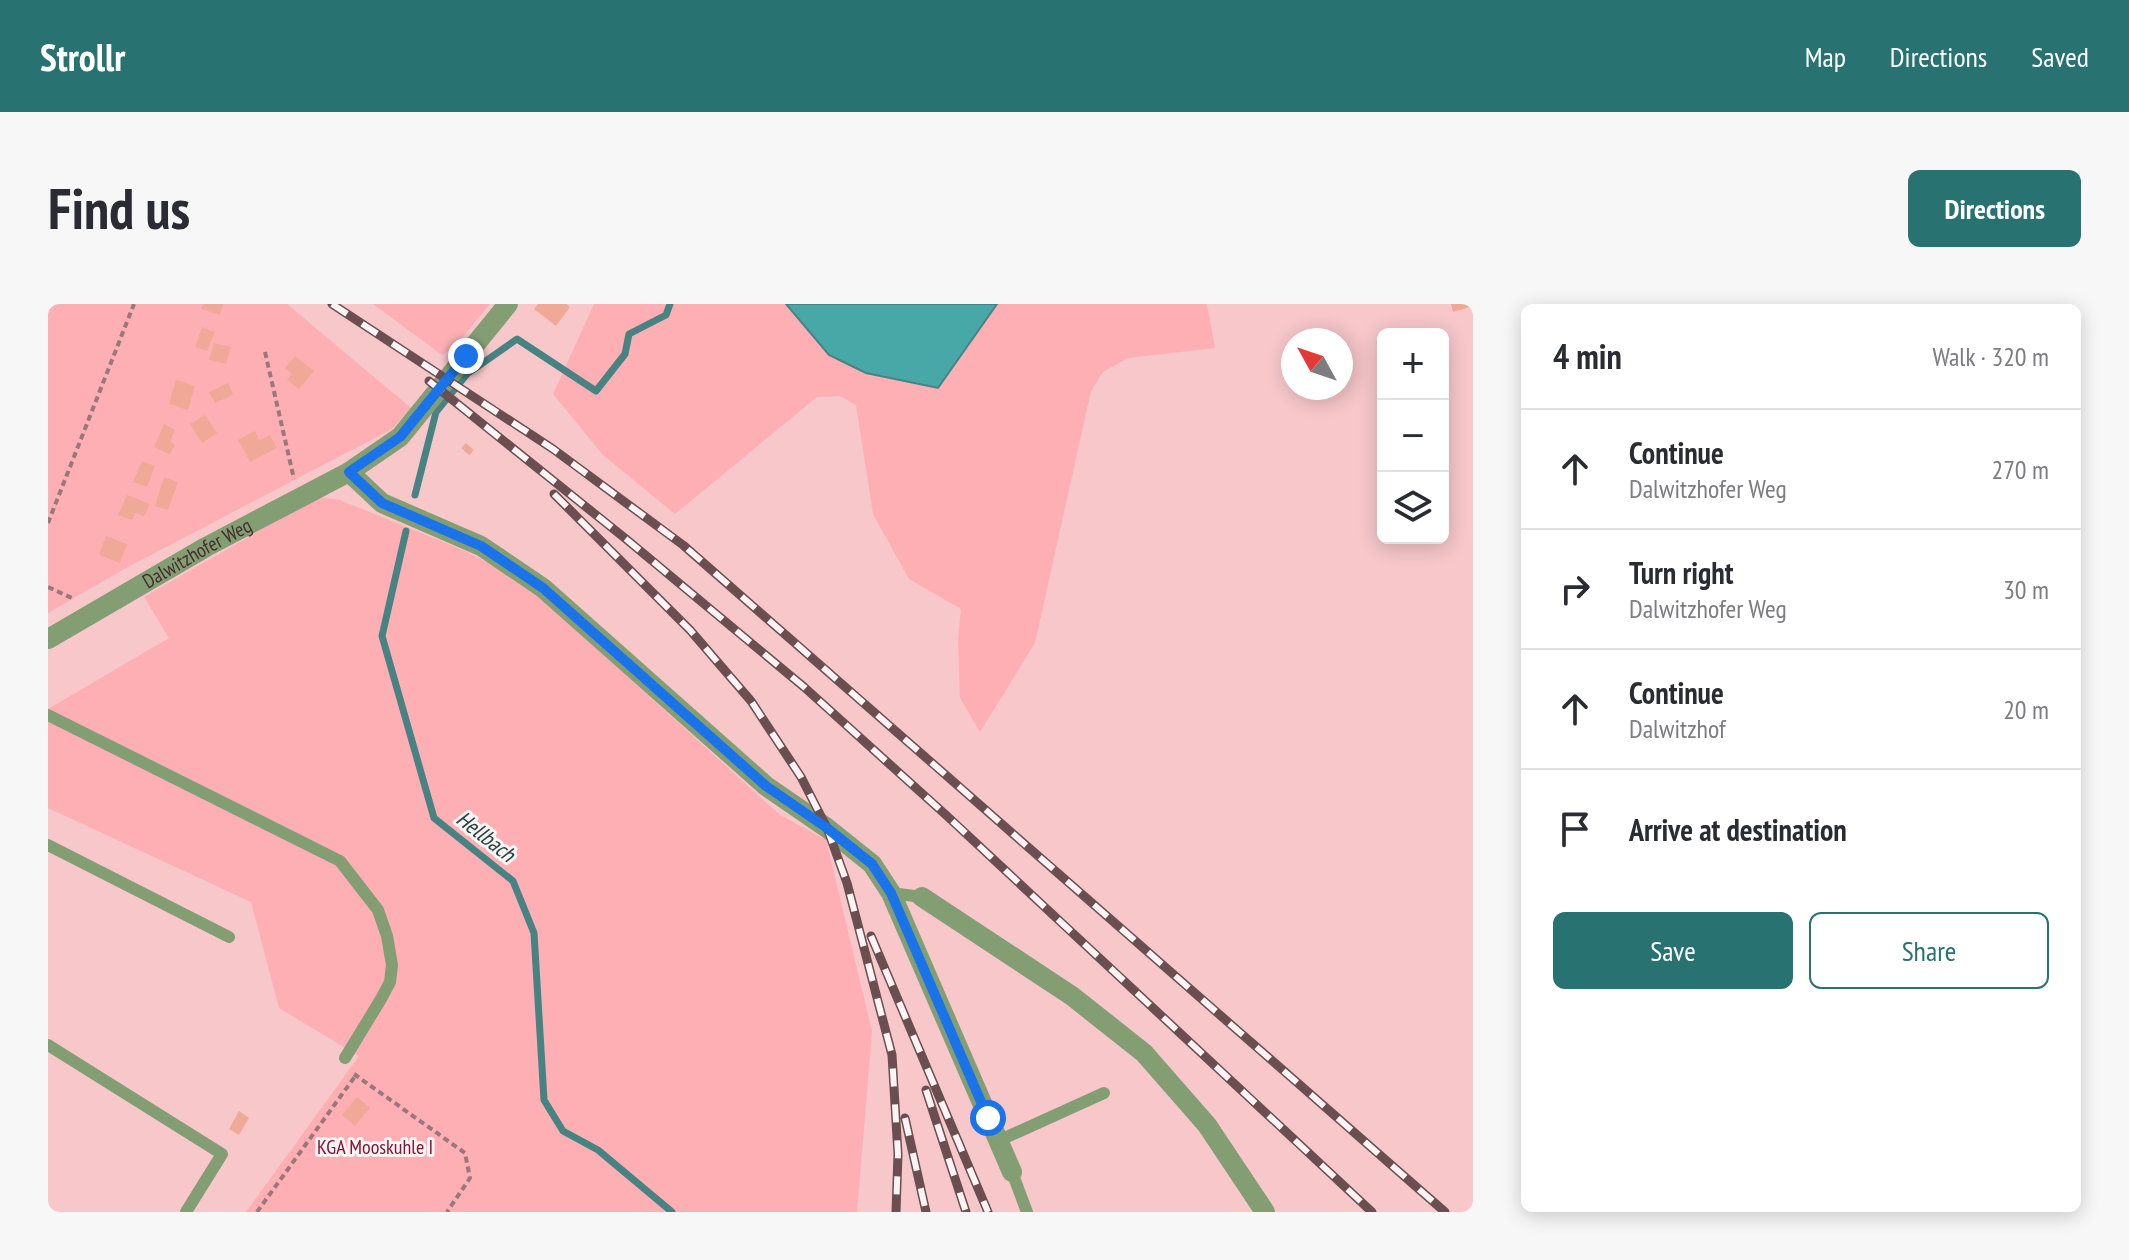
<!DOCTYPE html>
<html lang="en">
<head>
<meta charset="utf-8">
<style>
	body { margin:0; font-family:"PT Sans Narrow",sans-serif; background:#f7f7f7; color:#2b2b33 }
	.controls { position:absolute; right:24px; top:24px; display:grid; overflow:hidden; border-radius:12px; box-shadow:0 4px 20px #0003 }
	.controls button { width:72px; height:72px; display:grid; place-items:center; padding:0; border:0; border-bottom:2px solid #e1e1e2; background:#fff; color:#2b2b33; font:40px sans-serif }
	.compass { position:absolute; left:1233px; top:24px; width:72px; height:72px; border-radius:50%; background:#fff; box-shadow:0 4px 20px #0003; rotate:310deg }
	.stop { position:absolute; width:24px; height:24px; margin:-18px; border:6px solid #1a73e8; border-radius:50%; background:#fff }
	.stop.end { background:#1a73e8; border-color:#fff; box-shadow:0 2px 8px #0008 }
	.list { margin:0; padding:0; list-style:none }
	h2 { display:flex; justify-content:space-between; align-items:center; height:104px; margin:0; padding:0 32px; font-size:34px }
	h2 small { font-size:26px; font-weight:400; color:#7c7c81 }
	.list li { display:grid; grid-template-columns:52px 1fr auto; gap:24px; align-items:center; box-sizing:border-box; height:120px; padding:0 32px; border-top:2px solid #e1e1e2 }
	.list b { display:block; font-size:30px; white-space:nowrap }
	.list p { margin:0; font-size:26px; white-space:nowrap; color:#7c7c81 }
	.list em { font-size:26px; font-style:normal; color:#7c7c81 }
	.actions { display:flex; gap:16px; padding:24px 32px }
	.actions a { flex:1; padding:18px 0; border:2px solid #287272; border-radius:12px; text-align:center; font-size:28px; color:#287272 }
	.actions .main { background:#287272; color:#fff }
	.icon { flex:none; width:44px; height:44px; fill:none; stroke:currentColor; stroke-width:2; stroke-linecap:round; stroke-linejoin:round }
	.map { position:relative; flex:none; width:1425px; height:908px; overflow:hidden; border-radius:12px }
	header { display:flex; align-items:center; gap:48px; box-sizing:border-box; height:112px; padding:0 40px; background:#287272; color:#fff }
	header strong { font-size:38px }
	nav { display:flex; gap:44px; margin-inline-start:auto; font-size:28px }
	.intro { display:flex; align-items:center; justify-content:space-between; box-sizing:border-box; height:192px; padding:0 48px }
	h1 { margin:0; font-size:56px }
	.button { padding:20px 36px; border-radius:12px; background:#287272; color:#fff; font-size:28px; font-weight:700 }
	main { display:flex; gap:48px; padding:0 48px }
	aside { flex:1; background:#fff; border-radius:12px; box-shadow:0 4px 20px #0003 }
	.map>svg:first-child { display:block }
</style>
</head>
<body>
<header>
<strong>Strollr</strong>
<nav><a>Map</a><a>Directions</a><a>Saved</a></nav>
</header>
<div class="intro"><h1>Find us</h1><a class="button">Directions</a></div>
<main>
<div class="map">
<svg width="1425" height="908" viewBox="0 0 1425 908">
	<rect width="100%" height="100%" fill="#f7c7ca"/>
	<path fill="#fdafb4" d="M0,0H239L363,104L344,125L78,264L0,309Z
		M325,0H442L406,43L394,51Z
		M546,0H738L781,51L890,84L949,0H1159L1167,44L1080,54L1055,68L1043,87L987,339L932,428L912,394L910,335L913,305L861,275L825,210L808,101L792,92L769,93L627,210L555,151L505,90Z
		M270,193L292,196L415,246L473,276L732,511L778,536L824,727L809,908H198L311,752L231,704L203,598L0,504V405L121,334L96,293Z"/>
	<path fill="#48a8a7" stroke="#478383" stroke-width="2" d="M738,0H949L890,84L818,69L781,51Z"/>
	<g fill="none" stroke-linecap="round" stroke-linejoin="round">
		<path stroke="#478383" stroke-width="7" d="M367,191L388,108L419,70L469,35L548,87L577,50L581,30L618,11L622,0
			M358,227L334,332L386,514L465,577L486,629L496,796L515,827L550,846L624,908"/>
	</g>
	<path fill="#f1a997" d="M155,0H175L172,11L153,5Z
		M490,0H518L522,3L508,22L486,5Z
		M1403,0H1425V2L1405,8Z
		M154,23L167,28L159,47L147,43Z
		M166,39L183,43L178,60L161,56Z
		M247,52L266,67L251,85L239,76L244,70L237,64Z
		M128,76L147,82L140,106L121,100Z
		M180,79L185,91L167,99L161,88Z
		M157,111L169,129L154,139L142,120Z
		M116,120L127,126L122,138L127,141L122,150L106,143Z
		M207,127L211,136L222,131L229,144L202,158L190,136Z
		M418,139L426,146L421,151L413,144Z
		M94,157L107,162L99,183L85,178Z
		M116,173L130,178L120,206L107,202Z
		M79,191L102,200L96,212L87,209L84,216L70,211Z
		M58,232L79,240L72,259L51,251Z
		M309,793L322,804L307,822L294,811Z
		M191,807L201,814L191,831L181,825Z"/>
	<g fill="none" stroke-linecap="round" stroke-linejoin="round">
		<path stroke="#9a777a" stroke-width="4" stroke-dasharray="6 4" stroke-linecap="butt" d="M217,48L246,175
			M0,219L86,0
			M0,283L26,295
			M306,770L417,849L422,874L399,908
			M209,908L308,771"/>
		<path stroke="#849e74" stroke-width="12" d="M0,411L292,557L330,606L339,632L344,661L342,678L333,695L297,754
			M0,541L181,633
			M843,589L874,593
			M0,741L174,850L138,908
			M950,837L1056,789
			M964,868L979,908"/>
		<path stroke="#849e74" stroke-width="20" d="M460,0L352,133L301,168L334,199L433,242L495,284L718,482L779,524L824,560L843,589L964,868
			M874,593L1024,692L1096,749L1159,821L1217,908"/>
		<path stroke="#849e74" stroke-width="20" id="s1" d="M0,335L158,243L301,168"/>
		<g stroke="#6a4e50" stroke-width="9">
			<path id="rail" d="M284,0L505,145L635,241L1397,908
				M381,77L578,235L756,383L899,512L1324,908
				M506,190L642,326L703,397L753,473L779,524L799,579L844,751L850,850L848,908
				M823,632L940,908
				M878,786L918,908
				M857,814L878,908"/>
		</g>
		<use href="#rail" stroke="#fbf4f4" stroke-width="6" stroke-dasharray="18" stroke-linecap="butt"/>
	</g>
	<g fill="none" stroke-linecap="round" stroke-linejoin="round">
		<path stroke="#1a73e8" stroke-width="10" d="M418,52L352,133L301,168L334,199L433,242L495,284L718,482L779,524L824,560L843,589L940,814"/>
	</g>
	<g text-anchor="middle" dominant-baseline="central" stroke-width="6" stroke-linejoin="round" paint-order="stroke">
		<g font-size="20" fill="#442d2f" stroke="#fbf4f4">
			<text stroke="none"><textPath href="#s1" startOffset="172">Dalwitzhofer Weg</textPath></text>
		</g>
		<g font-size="20" fill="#83152f" stroke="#fbf4f4">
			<text x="327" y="843">KGA Mooskuhle I</text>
		</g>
		<g font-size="22" font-style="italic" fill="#264444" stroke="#fbf4f4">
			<text transform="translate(438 532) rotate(38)">Hellbach</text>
		</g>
	</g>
</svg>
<div class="controls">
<button>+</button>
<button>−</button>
<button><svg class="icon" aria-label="layers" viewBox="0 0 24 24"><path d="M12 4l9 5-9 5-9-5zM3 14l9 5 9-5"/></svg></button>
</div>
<svg class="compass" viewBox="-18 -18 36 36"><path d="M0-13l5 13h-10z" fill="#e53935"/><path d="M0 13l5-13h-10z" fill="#7c7c81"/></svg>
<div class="stop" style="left:940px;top:814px"></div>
<div class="stop end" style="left:418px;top:52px"></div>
</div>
<aside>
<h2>4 min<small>Walk · 320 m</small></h2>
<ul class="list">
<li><svg class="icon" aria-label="ahead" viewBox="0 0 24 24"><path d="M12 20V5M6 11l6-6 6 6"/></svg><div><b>Continue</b><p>Dalwitzhofer Weg</p></div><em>270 m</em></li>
<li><svg class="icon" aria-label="right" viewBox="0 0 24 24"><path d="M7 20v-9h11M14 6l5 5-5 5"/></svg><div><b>Turn right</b><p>Dalwitzhofer Weg</p></div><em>30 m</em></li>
<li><svg class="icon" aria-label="ahead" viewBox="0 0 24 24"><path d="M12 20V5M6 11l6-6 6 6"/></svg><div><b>Continue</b><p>Dalwitzhof</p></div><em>20 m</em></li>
<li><svg class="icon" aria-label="arrive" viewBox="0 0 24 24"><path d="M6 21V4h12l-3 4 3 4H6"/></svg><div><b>Arrive at destination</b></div></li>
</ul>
<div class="actions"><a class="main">Save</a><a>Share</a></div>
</aside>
</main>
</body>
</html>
